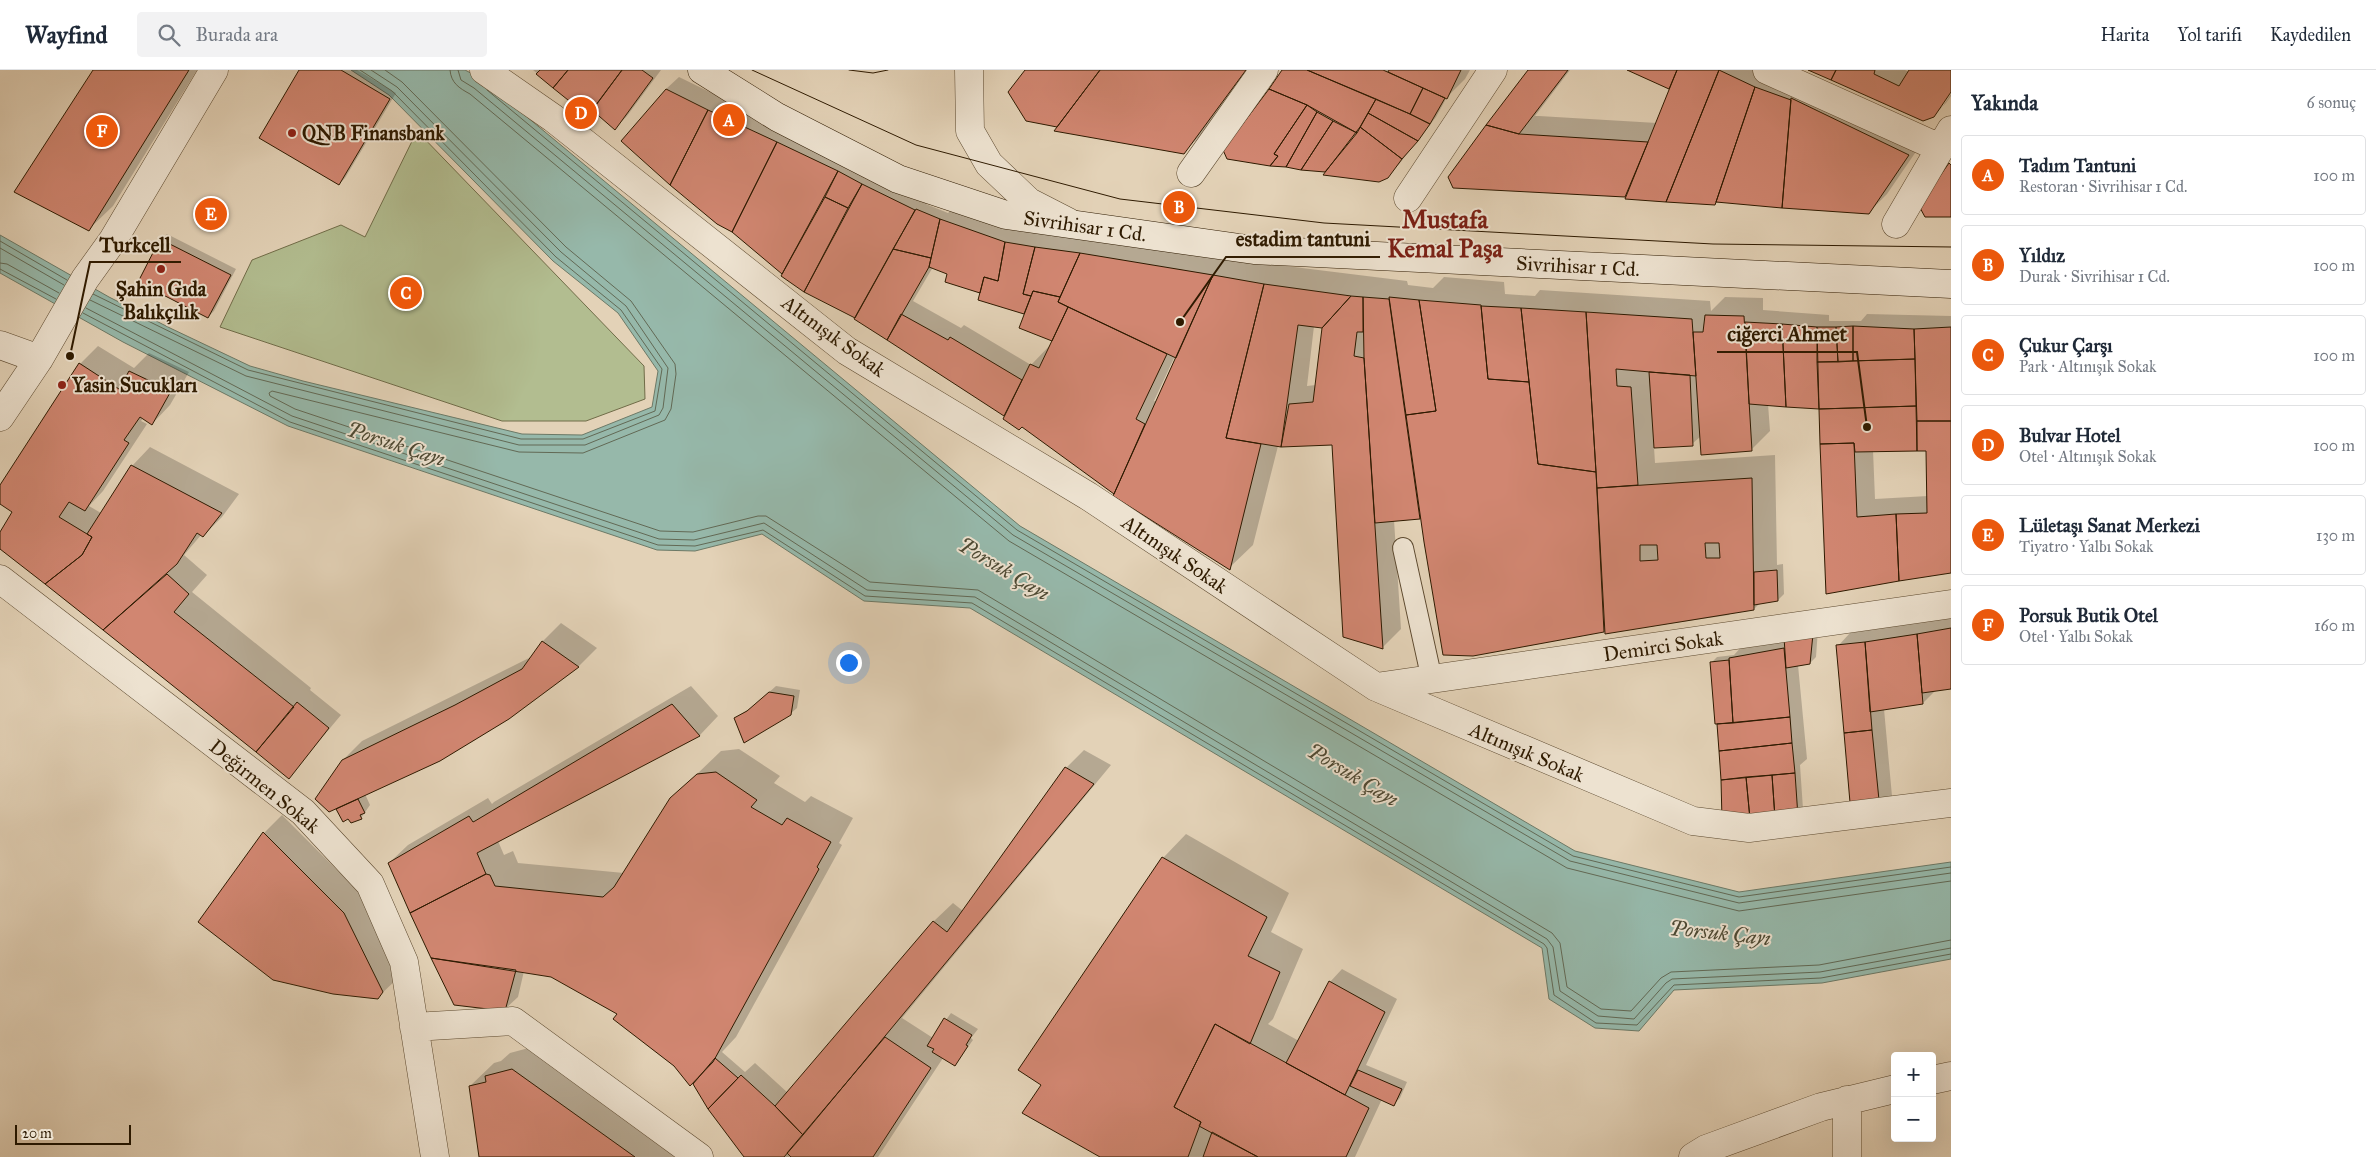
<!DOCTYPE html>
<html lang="tr">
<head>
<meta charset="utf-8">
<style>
	body { margin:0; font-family:"IM FELL Great Primer",serif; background:#f2f2f3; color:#1f2937 }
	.controls { position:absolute; right:15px; bottom:15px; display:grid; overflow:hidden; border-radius:5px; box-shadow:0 5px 20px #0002 }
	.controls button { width:45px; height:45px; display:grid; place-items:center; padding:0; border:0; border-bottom:1px solid #e0e1e3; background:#fff; color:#1f2937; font:25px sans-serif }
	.scale { position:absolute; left:15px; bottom:12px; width:116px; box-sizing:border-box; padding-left:5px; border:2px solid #2e1a00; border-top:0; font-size:14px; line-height:18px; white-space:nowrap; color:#2e1a00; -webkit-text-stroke:4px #ede2d0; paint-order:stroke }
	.you { position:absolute; left:848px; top:592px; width:18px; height:18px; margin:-12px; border:4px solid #fff; border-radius:50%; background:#1a73e8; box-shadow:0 0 0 8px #1a73e833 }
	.badge { display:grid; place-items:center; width:32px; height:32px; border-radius:50%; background:#ea580c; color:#fff; font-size:16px; font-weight:700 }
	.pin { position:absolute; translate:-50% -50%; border:2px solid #fff; box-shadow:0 1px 5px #0006 }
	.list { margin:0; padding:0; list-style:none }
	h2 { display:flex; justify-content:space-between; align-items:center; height:65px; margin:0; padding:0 20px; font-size:21px }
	h2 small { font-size:16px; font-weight:400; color:#747a83 }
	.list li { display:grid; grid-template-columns:32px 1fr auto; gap:15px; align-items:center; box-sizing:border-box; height:80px; margin:0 10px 10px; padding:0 10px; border:1px solid #e0e1e3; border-radius:5px }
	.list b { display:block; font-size:19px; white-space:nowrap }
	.list p { margin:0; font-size:16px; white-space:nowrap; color:#747a83 }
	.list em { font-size:16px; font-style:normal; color:#747a83 }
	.icon { flex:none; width:28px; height:28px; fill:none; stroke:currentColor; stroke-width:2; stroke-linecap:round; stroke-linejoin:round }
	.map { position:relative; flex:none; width:1951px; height:1087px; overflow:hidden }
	header { display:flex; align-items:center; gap:30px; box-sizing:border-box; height:70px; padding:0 25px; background:#fff; border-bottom:1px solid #e0e1e3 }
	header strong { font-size:24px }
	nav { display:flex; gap:28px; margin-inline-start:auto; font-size:18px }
	.search { width:350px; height:45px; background:#f2f2f3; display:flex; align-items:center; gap:12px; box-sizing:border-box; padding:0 18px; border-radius:5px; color:#747a83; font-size:19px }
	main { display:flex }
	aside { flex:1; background:#fff }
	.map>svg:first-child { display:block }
</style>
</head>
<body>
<header>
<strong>Wayfind</strong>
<div class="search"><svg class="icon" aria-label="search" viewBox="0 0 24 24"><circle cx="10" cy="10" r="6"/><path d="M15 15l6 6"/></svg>Burada ara</div>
<nav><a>Harita</a><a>Yol tarifi</a><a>Kaydedilen</a></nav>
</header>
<main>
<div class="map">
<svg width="1951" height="1087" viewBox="0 0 1951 1087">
	<rect width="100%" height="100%" fill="#e3d2b7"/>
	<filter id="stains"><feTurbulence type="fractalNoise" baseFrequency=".004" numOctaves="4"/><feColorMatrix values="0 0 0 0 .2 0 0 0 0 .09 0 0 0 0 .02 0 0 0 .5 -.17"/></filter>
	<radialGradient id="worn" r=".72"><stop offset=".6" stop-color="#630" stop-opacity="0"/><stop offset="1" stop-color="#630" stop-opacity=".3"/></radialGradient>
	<path fill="#b2bd90" stroke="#706c48" d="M417,61L644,296L645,329L586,351H502L220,257L252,190L341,155L365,167Z"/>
	<path fill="#96b8aa" stroke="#6c7966" d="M351,0H465L480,8L1020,456L1575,781L1739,822L1951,792V889L1822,913L1674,920L1639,961L1595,958L1549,929L1542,878L970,538L864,531L762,464L695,481L657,480L288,356L123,272L0,203V165L109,227L170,258L250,296L303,311L522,364L582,365L652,337L658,301L618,243L553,191L389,25Z"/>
	<path fill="#0003" fill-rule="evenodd" d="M94,0H197L113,136L89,159Z
		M301,0H357L396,23L345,108L339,114Z
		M533,0H661L627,46L615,58L592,39L588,44Z
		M1027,0H1250L1202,64L1183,83L1027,50Z
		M1284,0H1470L1465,9L1447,27L1436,47L1400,93L1387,107L1329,97ZM1408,10L1429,20L1407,12Z
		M1530,0H1570L1535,46H1539L1657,53L1671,18L1630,0H1758L1926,67L1887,124L1868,143L1718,131L1714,134L1629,121L1625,125L1454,117Z
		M1811,0H1905L1909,2L1910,0H1951V19L1939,37H1942L1951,24V26L1946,33L1933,46Z
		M679,7L722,28L933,122L926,134L948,143L954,137L1287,191L1286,196L1407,211L1408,215L1433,218L1444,207L1504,212L1505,224L1535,226L1540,220L1710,231L1711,241L1725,227L1763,228V240L1829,245V251H1861L1867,244L1951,246V501L1827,522L1820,338L1768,334L1770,361L1751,380L1701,366L1692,374L1654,377L1655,393L1775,385L1777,495L1783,494L1784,524L1778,530L1760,533L1754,539L1732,542L1729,545L1606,563L1605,561L1473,585L1421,446L1394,450L1401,559L1382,578L1333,374L1278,376L1253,475L1229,498L1118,419L1022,356L1008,340L1004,344L856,247L804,221L786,199L782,202L666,19ZM933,197L949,203L982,222L1024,242L1028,239L1054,271L1031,295L964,255L961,258L913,231ZM1314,256L1323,257L1316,315L1307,316ZM1175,286L1177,288L1157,332L1154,331ZM1873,380H1927L1928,426L1875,429Z
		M167,164L236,199L214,241L208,247L161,170Z
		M98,276L134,298L149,283L189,302L170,335L152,354L143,348L141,351L147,354L103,421L89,436L101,443L132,396L150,377L239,424L222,447L203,466L201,465L184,485L207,505L192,522L311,618L310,620L341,645L289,707L0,478V465L14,441L0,433V418L80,294Z
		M1951,547V618L1936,620L1923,633L1884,639L1892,726L1880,739L1838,576L1850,563Z
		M561,553L597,578L579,596L508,648L365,724L370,735L361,748L338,739L341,735L343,690L362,671L533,586L543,571Z
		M1818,559L1816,587L1810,593L1798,595L1807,689L1800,695L1803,739L1797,745L1722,710L1711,593L1717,587L1734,585L1743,575Z
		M691,616L718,646L700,665L498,771L504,785L513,781L518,793L624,803L671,729L721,681L739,679L780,706L774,713L805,732L811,726L853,748L839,773L842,775L736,967L722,982L745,1002L755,993L788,1023L934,851L953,833L963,841L1066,698L1084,680L1111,695L902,948L933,968L951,943L978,959L971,968L973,970L955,995L943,988L878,1087H746L694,1014L700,1007L674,995L618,943L552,906L524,901L518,927L505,939L389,793L408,775L488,728L492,734L494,732Z
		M776,616L800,620L797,638L790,644L735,648L755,635Z
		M282,745L362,825L397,909L378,927L264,763Z
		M1186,764L1289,823L1271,862L1303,879L1273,949L1268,954L1299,971L1330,912L1342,899L1397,929L1366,995L1407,1012L1400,1028L1394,1034L1382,1029L1355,1087H1103L1043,1014L1163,788Z
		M536,976L692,1087H480L470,1016L494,993L501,991L510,983Z"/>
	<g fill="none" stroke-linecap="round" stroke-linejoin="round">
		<path stroke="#626955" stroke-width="1" d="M385,0L402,12L566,177L631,231L675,294L676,304L671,339L665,350L583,383L519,382L272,321L269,323L270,326L295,339L660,461L693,462L758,446H766L870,512L978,520L1552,863L1560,873L1567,917L1601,939L1631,941L1661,908L1671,902L1819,895L1951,870
			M450,0C451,13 459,18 470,24L1009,471L1567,798L1739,841L1951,811
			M458,0L461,10L474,18L1013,465L1570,791L1739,833L1951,803
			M487,20L1017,460L1573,786L1739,827L1951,797
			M0,171L67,210
			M0,178L64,215
			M0,193L7,194L59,223
			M0,199L56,229
			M93,224L248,300L521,369H583L655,341L662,299L621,240L556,187L392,21L360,0
			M90,230L246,306L519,375H585L659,345L663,338L668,298L626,236L561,182L397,17L371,0
			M86,238L292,346L659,469L694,470L764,453L867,520L975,527L1547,869L1553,877L1560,921L1598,946L1634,949L1666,913L1672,909L1820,902L1951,878
			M83,243L290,352L658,475L695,476L763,460L865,526L972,533L1544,874L1547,878L1554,925L1596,953L1637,955L1674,915L1821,908L1951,884"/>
	</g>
	<path fill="#d18671" stroke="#2e1a00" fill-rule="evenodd" d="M93,0H189L89,161L14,122Z
		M299,0H341L390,29L339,115L259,68Z
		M540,0H568L553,18L536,4Z
		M568,0H622L588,46L553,18Z
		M622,0H642L653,8L615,60L592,40Z
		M1025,0H1100L1057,57L1026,51L1008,22Z
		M1100,0H1246L1184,84L1054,61Z
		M1282,0H1307L1376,29L1357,63L1307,35L1269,19Z
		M1307,0H1383L1423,18L1410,44Z
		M1389,0H1461L1447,29L1388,2Z
		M1528,0H1568L1519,64L1486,55Z
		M1627,0H1677L1669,19Z
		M1677,0H1719L1666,132L1625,129Z
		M1719,0L1755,17L1715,135L1666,132Z
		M1808,0H1836L1831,10Z
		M1836,0H1875L1874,4L1899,16L1909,0H1951V22L1934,47L1923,51L1831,10Z
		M1755,17L1791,30L1782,138L1716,132Z
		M1423,18L1445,28L1430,54L1410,44Z
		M666,19L708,40L670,115L621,71Z
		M1269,19L1307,35L1274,84L1278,86L1270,96L1227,89L1223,80Z
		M1791,28L1909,85L1869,144L1782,138Z
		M1376,29L1410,44L1430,54L1418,71L1368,43Z
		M1307,35L1317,42L1286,97L1270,96L1278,86L1274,84Z
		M708,40L777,72L732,162L717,154L670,115Z
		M1317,42L1333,51L1301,100L1286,97Z
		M1368,43L1418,71L1402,89L1360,57Z
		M1333,51L1357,63L1325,102L1301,100Z
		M1486,55L1519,64L1648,72L1625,127L1453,118L1448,107Z
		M1360,57L1402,89L1388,108L1379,112L1323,105Z
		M777,72L838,101L782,204L732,162Z
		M1949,93L1951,95V147H1925L1919,136Z
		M838,101L862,114L848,138L825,127Z
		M862,114L915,140L855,248L804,222Z
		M825,127L848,138L804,222L781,206Z
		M916,139L940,149L931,188L893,179Z
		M940,149L1005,172L998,211L984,207L980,223L945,212L947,204L929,197Z
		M160,169L231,205L208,248L138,212Z
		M1005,172L1035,177L1023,224L1031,226L1024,244L978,230L984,207L998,211Z
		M1035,177L1080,183L1060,227L1033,221L1031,226L1023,224Z
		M893,179L931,188L929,197L887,270L854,249Z
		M1080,183L1213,205L1176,288L1058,232Z
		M1213,205L1264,214L1226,368L1261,374L1230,500L1113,426Z
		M1264,214L1351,226L1322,258L1298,255L1281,377L1226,368Z
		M1033,221L1060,227L1058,232L1068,237L1052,271L1019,258Z
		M1351,226L1363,227V262H1357L1354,286L1364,288L1383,579L1343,567L1332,375L1281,377L1289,334L1313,332L1322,258Z
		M1363,227L1389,229L1420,449L1375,453L1364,288Z
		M1389,227L1419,230L1436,341L1406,345Z
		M1419,230L1481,235L1488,309L1529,312L1538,394L1596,402L1604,562L1473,586L1443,585L1424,472L1406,345L1436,341Z
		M1481,236L1521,238L1529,312L1488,309Z
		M1068,237L1167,284L1136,349L1145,354L1114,424L1022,357L1019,360L1003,349L1030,294L1039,298Z
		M1521,238L1586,242L1596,402L1538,394Z
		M1586,242L1692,249L1696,306L1616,299L1617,316L1631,317L1638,415L1597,418Z
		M901,244L948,270L950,267L1022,310L1004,346L887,270Z
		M1705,245L1744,246L1752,381L1701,385L1693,262H1703Z
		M1745,252L1782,254L1786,337L1749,334Z
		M1782,254L1817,257L1819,339L1786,337Z
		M1853,256V291L1838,292L1836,257Z
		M1853,256L1914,259L1915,289L1853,291Z
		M1817,257H1836L1838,292H1817Z
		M1951,257V351H1917L1914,259Z
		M1915,289L1916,336L1819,339L1817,292Z
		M79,293L119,319L129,301L171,321L152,355L140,347L124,370L129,373L85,441L69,432L59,447L92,467L82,485L45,514L0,479V462L12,442L0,434V415Z
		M1649,302L1690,305L1693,376L1654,378Z
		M1916,336L1917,381L1855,382L1854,373L1820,374L1819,339Z
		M1917,351H1951V503L1899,511L1896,444L1927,443L1926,381H1917Z
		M1854,373L1857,447L1896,444L1899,511L1826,524L1820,374Z
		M131,395L222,443L203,467L197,463L177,494L103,560L45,514L82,485L92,467L87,464Z
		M1752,408L1754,540L1605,564L1597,418ZM1705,473H1719L1720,488H1706ZM1640,475H1657L1658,490L1640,491Z
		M1777,500L1778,531L1754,535V502Z
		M167,504L189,524L174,542L294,637L256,682L103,560Z
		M1951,558V619L1922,623L1917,564Z
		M1813,564L1810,594L1786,598L1784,567Z
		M1917,564L1923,634L1870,642L1865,572Z
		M542,571L579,597L509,649L440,691L329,742L315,729L342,690L455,635L522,599Z
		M1865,572L1872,660L1844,663L1836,575Z
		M1784,578L1790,647L1733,653L1729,588Z
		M1729,590L1733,653L1715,654L1710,592Z
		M769,622L794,626L791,645L744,673L734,648L747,641Z
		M297,632L329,658L289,709L256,682Z
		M672,634L700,666L477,783L486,804L410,843L388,793L469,746L473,752L475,751Z
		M1790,647L1792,673L1719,681L1717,654Z
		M1872,660L1880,740L1851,744L1844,663Z
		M1792,673L1795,703L1721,710L1719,681Z
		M1065,697L1094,714L803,1065L775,1036L933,851L947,862Z
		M716,702L757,730L751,737L782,755L787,748L831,772L817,797L819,799L713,992L690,1016L674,996L613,949L617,944L551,907L431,888L410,843L486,804L490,805L495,816L603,827L614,817L670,728L697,704Z
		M1795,703L1798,747L1775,748L1772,705Z
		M1772,705L1775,748L1750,749L1746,707Z
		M1746,707L1750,749L1722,750L1721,710Z
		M358,729L365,743L360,745L362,749L351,753L348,749L343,752L336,739Z
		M263,762L344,843L383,922L378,929L333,924L273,910L198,852Z
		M1162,787L1267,847L1248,886L1280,902L1250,974L1215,954L1174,1037L1201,1052L1188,1087H1100L1022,1043L1041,1015L1018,1000Z
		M431,888L516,900L505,941L454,935Z
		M1329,911L1385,942L1345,1025L1286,993Z
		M944,948L972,965L966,975L968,976L955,996L932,982L934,979L927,976Z
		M1215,954L1369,1038L1346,1087H1258L1212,1063L1199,1056L1201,1052L1174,1037Z
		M885,967L931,998L873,1087H791L787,1083Z
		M715,988L738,1008L708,1039L693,1014Z
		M512,999L635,1087H479L469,1016L486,1012L485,1006Z
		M1358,1000L1402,1019L1394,1036L1350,1016Z
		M741,1005L775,1036L803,1065L784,1087H744L708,1039Z
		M1212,1062L1258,1087H1203Z"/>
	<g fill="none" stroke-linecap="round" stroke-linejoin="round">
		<g stroke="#5b482e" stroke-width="22">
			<path id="lane" d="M1403,478L1432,610"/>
		</g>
		<g stroke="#5b482e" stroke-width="29">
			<path id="street" d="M484,0L553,48L847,281L1088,426L1376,617L1693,751L1749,758L1951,733
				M969,0L970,61L989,94L1029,132L1068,152
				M1767,0L1940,78
				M1191,103L1264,0
				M1408,128L1493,0
				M1896,154L1951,60
				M0,275L39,289
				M0,347L39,289L85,209L113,170L214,0
				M0,509L303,742L370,814L404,892L435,1087
				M1376,617L1951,534
				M414,957L513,951L699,1087
				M1932,1010L1951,1006
				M1847,1030V1087
				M1693,1087L1706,1079L1821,1037L1895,1019"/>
		</g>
		<g stroke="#2e1a00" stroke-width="29">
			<path id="secondary" d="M702,0L777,47L898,109L1006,145L1254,180L1951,214"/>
		</g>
		<use href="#lane" stroke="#ede2d0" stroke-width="20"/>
		<use href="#street" stroke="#ede2d0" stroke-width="28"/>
		<use href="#secondary" stroke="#ede2d0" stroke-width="28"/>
		<path stroke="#2e1a00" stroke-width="1" d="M752,0L916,75L1120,129L1324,153L1713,174L1951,177
			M849,0L873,3L888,0"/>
	</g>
	<g fill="#8f2418" stroke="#ede2d0" stroke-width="2">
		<circle cx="292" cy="63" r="5"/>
		<circle cx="161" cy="199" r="5"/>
		<circle cx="62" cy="315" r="5"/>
	</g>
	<g text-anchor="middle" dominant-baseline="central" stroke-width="4" stroke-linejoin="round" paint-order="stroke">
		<g font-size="20" font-weight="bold" fill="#2e1a00" stroke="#ede2d0" text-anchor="start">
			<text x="302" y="63">QNB Finansbank</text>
			<text x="161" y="219" text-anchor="middle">Şahin Gıda<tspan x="161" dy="23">Balıkçılık</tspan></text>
			<text x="72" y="315">Yasin Sucukları</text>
		</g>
		<g font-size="20" fill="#2e1a00" stroke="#ede2d0">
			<text transform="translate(1085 156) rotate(8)">Sivrihisar 1 Cd.</text>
			<text transform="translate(1578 196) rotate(3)">Sivrihisar 1 Cd.</text>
			<text transform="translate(834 266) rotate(36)">Altınışık Sokak</text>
			<text transform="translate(1175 484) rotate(34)">Altınışık Sokak</text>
			<text transform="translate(1663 576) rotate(-8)">Demirci Sokak</text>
			<text transform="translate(1527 682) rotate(23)">Altınışık Sokak</text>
			<text transform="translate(265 716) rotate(39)">Değirmen Sokak</text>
		</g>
		<g font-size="21" font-style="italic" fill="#4d4933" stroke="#ede2d0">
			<text transform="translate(396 374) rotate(18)">Porsuk Çayı</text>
			<text transform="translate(1004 499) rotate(31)">Porsuk Çayı</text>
			<text transform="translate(1353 705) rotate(31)">Porsuk Çayı</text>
			<text transform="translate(1720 863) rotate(6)">Porsuk Çayı</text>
		</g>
		<g font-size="25" font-weight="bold" fill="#7a1f14" stroke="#ede2d0">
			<text x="1445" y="149">Mustafa<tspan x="1445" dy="29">Kemal Paşa</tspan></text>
		</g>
	</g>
	<path fill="none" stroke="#2e1a00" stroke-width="2" d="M1180 252L1226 187H1380M70 286L90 192H181M1867 357L1857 282H1717"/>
	<g fill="#2e1a00" stroke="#ede2d0" stroke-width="2">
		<circle cx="1180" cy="252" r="5"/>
		<circle cx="70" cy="286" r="5"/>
		<circle cx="1867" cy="357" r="5"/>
	</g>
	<g font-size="21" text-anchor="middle" font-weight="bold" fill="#2e1a00" stroke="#ede2d0" stroke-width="4" stroke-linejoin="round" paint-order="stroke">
		<text x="1303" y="176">estadim tantuni</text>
		<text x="135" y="182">Turkcell</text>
		<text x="1787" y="271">ciğerci Ahmet</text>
	</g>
	<rect width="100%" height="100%" filter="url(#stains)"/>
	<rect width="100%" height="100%" fill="url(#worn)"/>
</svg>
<div class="controls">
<button>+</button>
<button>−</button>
</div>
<div class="scale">20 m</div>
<div class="you"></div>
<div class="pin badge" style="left:729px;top:50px">A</div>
<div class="pin badge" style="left:1179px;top:137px">B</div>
<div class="pin badge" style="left:406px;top:223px">C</div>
<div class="pin badge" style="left:581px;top:43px">D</div>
<div class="pin badge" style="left:211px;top:144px">E</div>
<div class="pin badge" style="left:102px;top:61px">F</div>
</div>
<aside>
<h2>Yakında<small>6 sonuç</small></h2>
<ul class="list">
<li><span class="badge">A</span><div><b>Tadım Tantuni</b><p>Restoran · Sivrihisar 1 Cd.</p></div><em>100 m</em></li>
<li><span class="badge">B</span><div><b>Yıldız</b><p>Durak · Sivrihisar 1 Cd.</p></div><em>100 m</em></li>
<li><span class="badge">C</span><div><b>Çukur Çarşı</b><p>Park · Altınışık Sokak</p></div><em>100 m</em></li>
<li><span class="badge">D</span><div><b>Bulvar Hotel</b><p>Otel · Altınışık Sokak</p></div><em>100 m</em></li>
<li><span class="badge">E</span><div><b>Lületaşı Sanat Merkezi</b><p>Tiyatro · Yalbı Sokak</p></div><em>130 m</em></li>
<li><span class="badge">F</span><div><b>Porsuk Butik Otel</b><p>Otel · Yalbı Sokak</p></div><em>160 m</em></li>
</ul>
</aside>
</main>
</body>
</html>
